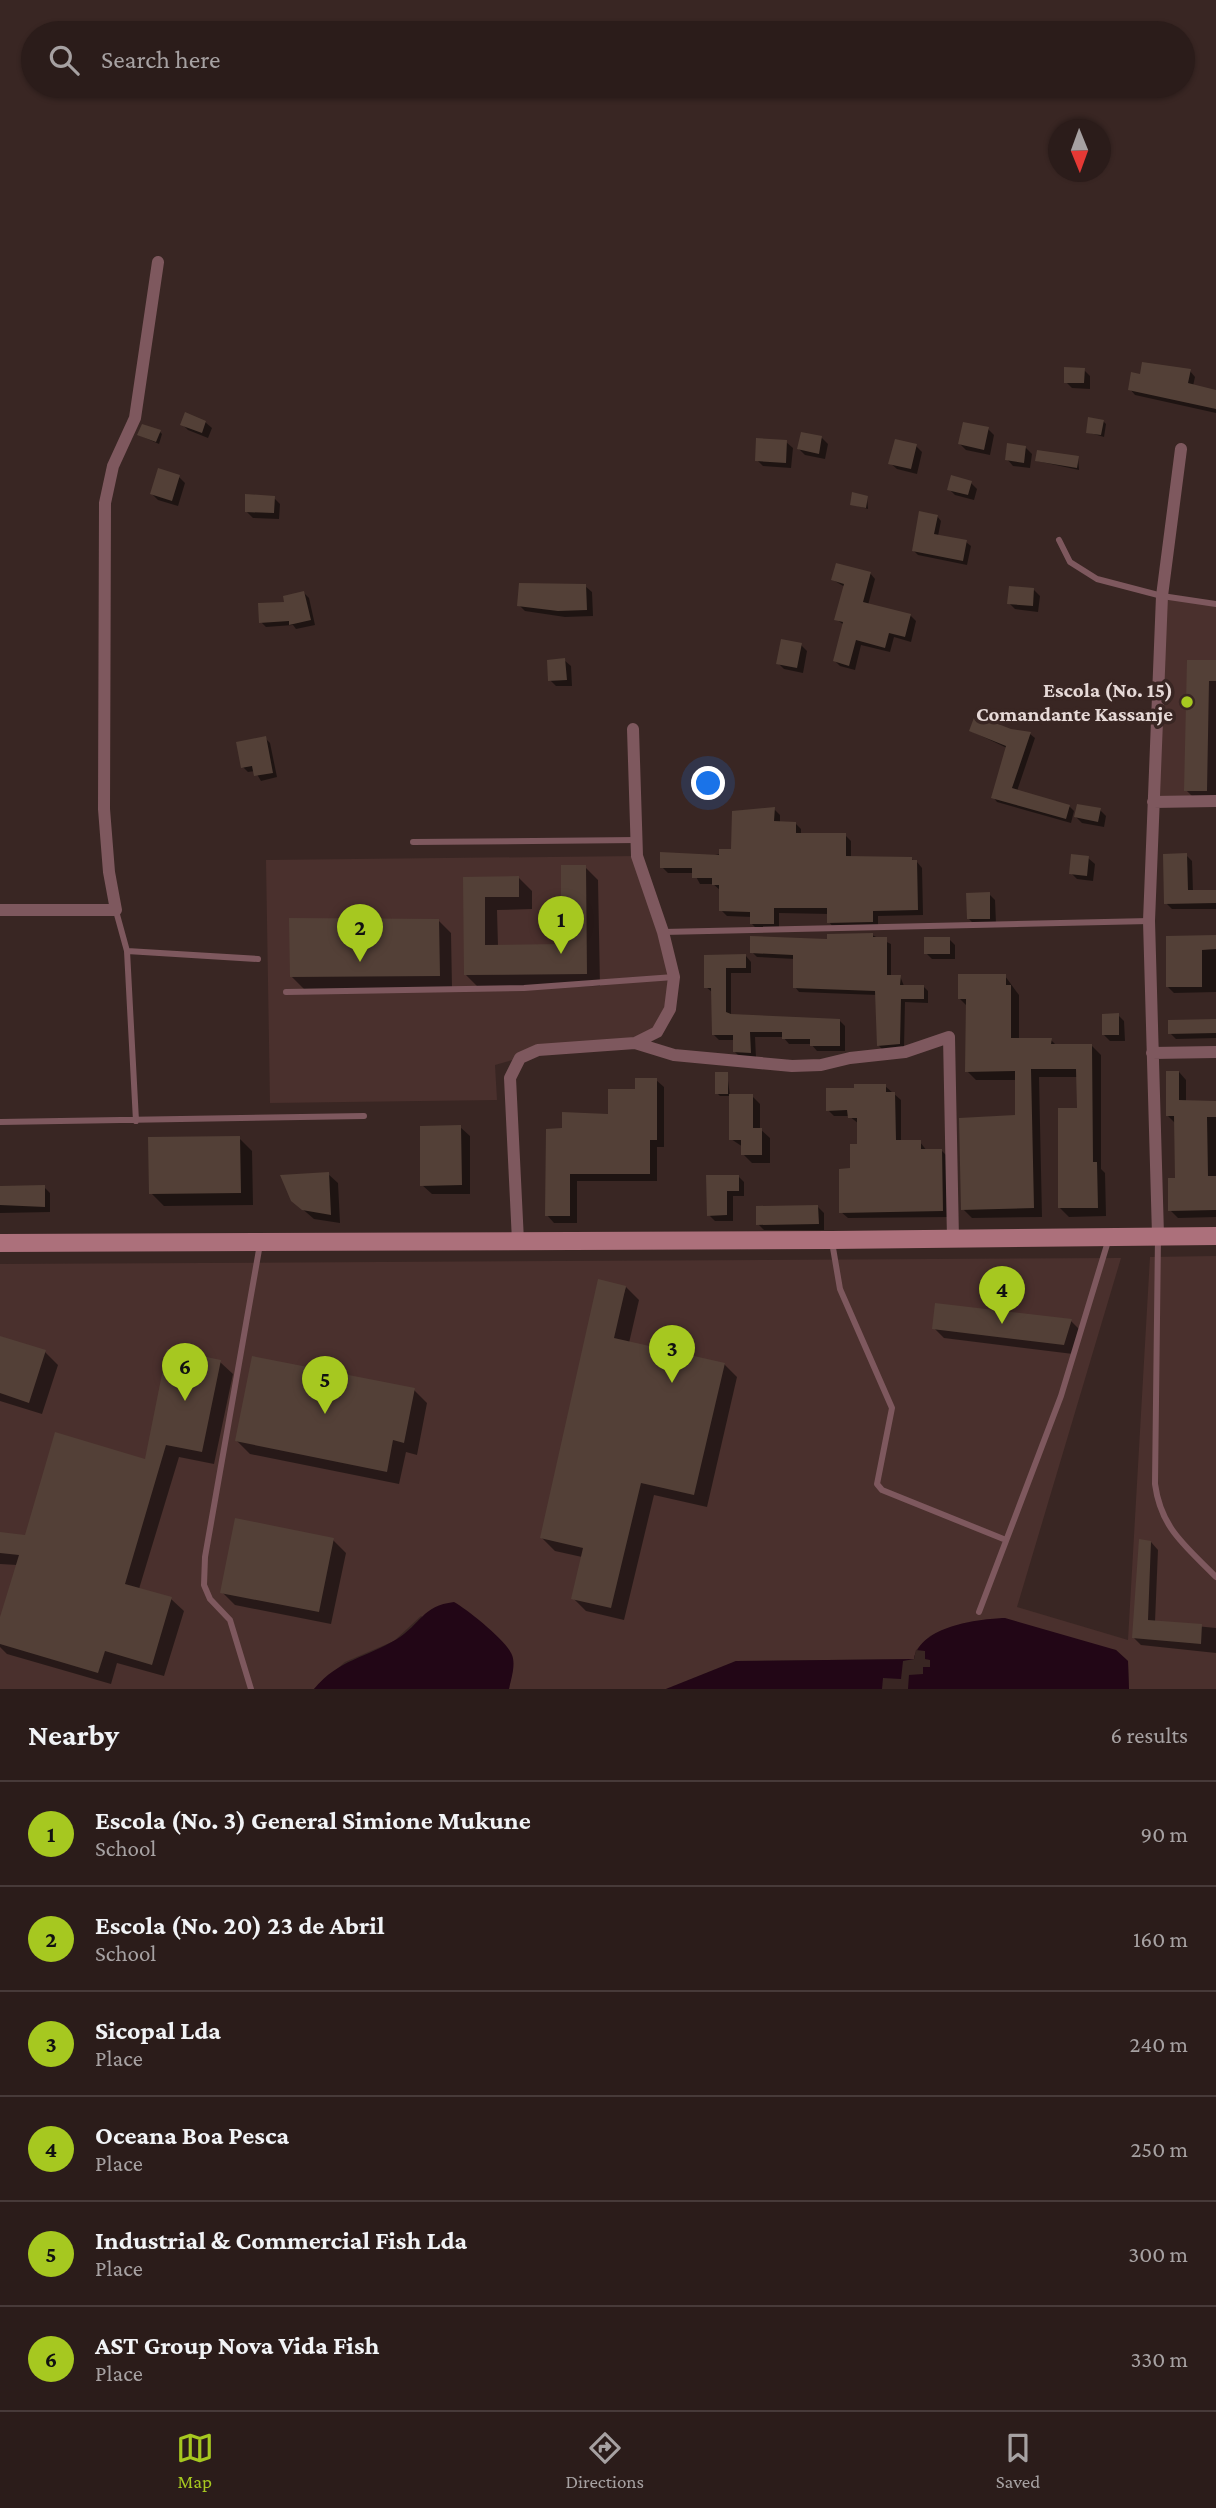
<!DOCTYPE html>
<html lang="en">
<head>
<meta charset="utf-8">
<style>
	body { margin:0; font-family:"Crimson Pro",serif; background:#372927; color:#f1f3f6 }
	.compass { position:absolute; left:1048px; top:119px; width:63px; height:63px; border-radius:50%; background:#2b1c1a; box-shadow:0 2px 5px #0004; rotate:179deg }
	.you { position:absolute; left:709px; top:784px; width:24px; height:24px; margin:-18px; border:5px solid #fff; border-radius:50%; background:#1a73e8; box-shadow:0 0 0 10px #1a73e833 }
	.badge { display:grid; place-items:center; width:46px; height:46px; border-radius:50%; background:#a6c820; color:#111; font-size:23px; font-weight:700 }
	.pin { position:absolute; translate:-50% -58px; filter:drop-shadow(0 2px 4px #0008) }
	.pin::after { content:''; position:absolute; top:37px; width:24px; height:21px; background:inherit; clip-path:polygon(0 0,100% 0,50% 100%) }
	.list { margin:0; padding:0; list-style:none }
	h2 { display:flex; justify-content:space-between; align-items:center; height:91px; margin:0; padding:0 28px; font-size:30px }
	h2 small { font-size:23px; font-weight:400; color:#a6a1a2 }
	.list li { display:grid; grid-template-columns:46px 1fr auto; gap:21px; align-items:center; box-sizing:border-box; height:105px; padding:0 28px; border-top:2px solid #473a39 }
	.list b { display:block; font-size:26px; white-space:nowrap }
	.list p { margin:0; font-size:23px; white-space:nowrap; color:#a6a1a2 }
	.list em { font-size:23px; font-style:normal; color:#a6a1a2 }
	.icon { flex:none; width:38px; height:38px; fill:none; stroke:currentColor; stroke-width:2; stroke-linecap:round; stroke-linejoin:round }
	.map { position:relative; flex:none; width:1216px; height:1689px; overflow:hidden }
	.search { position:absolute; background:#2b1c1a; box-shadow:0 2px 5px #0004; left:21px; right:21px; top:21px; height:77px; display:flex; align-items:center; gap:18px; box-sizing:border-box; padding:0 24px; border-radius:38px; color:#a6a1a2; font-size:26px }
	.sheet { height:721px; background:#2b1c1a }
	nav { display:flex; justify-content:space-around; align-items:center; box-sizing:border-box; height:98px; border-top:2px solid #473a39; background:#2b1c1a; font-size:19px; color:#a6a1a2 }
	nav a { display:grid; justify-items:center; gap:4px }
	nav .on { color:#a6c820 }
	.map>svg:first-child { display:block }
</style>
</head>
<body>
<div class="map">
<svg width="1216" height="1689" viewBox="0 0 1216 1689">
	<rect width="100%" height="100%" fill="#392623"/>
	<path fill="#4a302d" d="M1162,596L1216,604V801L1153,802Z
		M637,856L674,977L657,1032L635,1043L520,1058L495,1065L497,1100L270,1103L266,860Z
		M1216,1256V1689H1129L1128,1661L1116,1650L948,1629L930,1636L916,1650L915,1659L736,1661L666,1689H509L513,1668L421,1616L394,1641L345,1662L314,1689H0V1264L1121,1258L1017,1607L1128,1640L1150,1257Z"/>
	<path fill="#220616" d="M454,1602C468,1610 507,1641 512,1655C516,1665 511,1679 509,1689H314C339,1659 366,1658 397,1639C421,1624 422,1606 454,1602Z
		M1005,1618L1116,1650L1128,1661L1129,1689H666L736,1661L914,1659C921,1626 977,1619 1005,1618Z"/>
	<path fill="#392623" d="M916,1650L925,1651V1659L930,1660V1667H923V1674L909,1675L908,1689H882L883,1678L901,1679L903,1661L914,1659Z"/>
	<path fill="#0007" d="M1084,370L1090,376V389L1072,388L1066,382Z
		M1190,371L1195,377L1193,386L1216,393V413L1135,395L1130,389L1141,376Z
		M1103,421L1106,424L1104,437L1087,432Z
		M205,422L212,428L208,438L188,430L182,424Z
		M988,429L994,435L990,455L966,450L960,444Z
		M160,432L162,434L159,444L139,435Z
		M822,438L828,444L825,459L805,455L799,449Z
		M786,442L793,448L791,468L763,466L757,460Z
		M916,446L922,452L917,474L897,469L890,463Z
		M1026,448L1032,454L1030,468L1013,466L1007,459Z
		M1078,457L1079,470L1037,461Z
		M179,477L185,483L178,506L158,500L152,494Z
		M971,483L977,489L974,500L955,495L949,489Z
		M867,497L868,509L851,504Z
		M274,498L280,504L279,519L253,518L247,512Z
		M937,516L941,521L938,536L966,542L971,546L967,565L918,555L914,551Z
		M870,573L875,579L868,605L910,615L916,621L911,642L894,637L890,652L861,645L855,670L840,666L835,661L844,625L836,619L845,587L833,580Z
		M585,586L592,592L593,616L565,617L525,611L519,605Z
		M1034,590L1040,596L1038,612L1015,609L1009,603Z
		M304,593L309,598L315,625L296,629L293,625L266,627L261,622Z
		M801,645L807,651L803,673L784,669L778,663Z
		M564,660L571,666L572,686H556L550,680Z
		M1188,661L1216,662V803H1199L1186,790Z
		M1010,730L1030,734L1035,738L1017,791L1070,807L1074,811L1071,823L997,802L993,797L1007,748L971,731Z
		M265,738L270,743L277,777L261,781L255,771L248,772L243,767Z
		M774,809L780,815V823H795L801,829V835H845L851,841V858L911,859L917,862L922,868L923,915L878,916V927L834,928L829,922V914L779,913V929L758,930L752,924V917L727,916L721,910L720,890L713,884H700L694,873H668L662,867L733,851Z
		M1100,810L1106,816L1104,827L1082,823L1076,817Z
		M1186,855L1192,861L1193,892H1216V909H1172L1166,903Z
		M1088,858L1095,864L1093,881L1077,879L1071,873Z
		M585,867L598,880L600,986L479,988L466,975L465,878H519L532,891V909L497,910L498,946H563Z
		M989,894L995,900L996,924L975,925L969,919Z
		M438,920L451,933L452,988L304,989L291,976Z
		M872,935L891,944V976H900L904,986H923L928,991V1003L905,1002L904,1048L883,1050L879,1046L877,995L799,992L795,987V959L757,957L752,952Z
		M1216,937V992L1174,993L1168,987V938Z
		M949,939L955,945V959H932L926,953Z
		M706,956H746L751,962V973H731V1016L839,1020L845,1026V1051H817L811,1044H789L783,1037H755L756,1058L740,1057L734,1051V1040H719L713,1034L712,992L706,987Z
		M1005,976L1019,995V1040H1051L1057,1046H1092L1101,1055V1169L1105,1173L1106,1216L1069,1217L1060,1208L1078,1110V1077H1039L1042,1217L972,1218L963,1209L1017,1117V1080H976L967,1071L968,1007L960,999Z
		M1118,1015L1124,1021L1125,1041H1110L1104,1035Z
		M1216,1020V1038L1176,1039L1170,1033Z
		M1179,1072L1186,1080V1102L1216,1103V1217L1178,1218L1170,1210L1176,1179L1175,1123L1167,1115Z
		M727,1073L730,1096H752L760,1104V1129L770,1138V1163H752L743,1154V1147L731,1139V1096H720L717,1093Z
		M656,1080L664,1087V1147H657V1181H577V1223H554L547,1215L564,1130L610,1116L637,1091Z
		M885,1086L901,1100V1142H920L927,1151H942L948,1157L949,1217L848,1218L841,1212L859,1145V1124L849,1116H834L828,1110V1090Z
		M460,1127L470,1136V1194H432L422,1185Z
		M239,1138L252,1151L253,1205L164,1206L151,1193Z
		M328,1174L338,1183L340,1223L314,1219L292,1200Z
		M738,1176L744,1182V1196H733V1221H715L709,1215Z
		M44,1187L50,1193V1212L0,1213V1188Z
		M818,1207L824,1213V1230H764L758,1224Z
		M626,1287L639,1300L629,1343L724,1364L737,1377L707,1507L654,1495L624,1620L586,1611L573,1598L582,1557L555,1551L542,1538Z
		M937,1305L1071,1321L1081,1331L1073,1354L944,1338L934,1328Z
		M0,1338L45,1352L58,1365L42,1414L0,1401Z
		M220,1362L233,1374L214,1464L179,1457L139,1589L171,1599L184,1611L164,1676L117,1663L111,1684L7,1654L0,1647V1623L17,1565L0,1564V1534L26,1536L146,1461Z
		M414,1390L427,1403L417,1455L406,1452L399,1484L250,1454L237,1441Z
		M333,1540L346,1553L331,1624L235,1605L222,1592Z
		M1151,1542L1158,1550L1155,1622L1216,1628V1653L1141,1645L1134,1638Z"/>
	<path fill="#534037" d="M1142,362L1191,369L1188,383L1216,390V409L1128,390L1131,372L1140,374Z
		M1064,367L1085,368L1084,383H1064Z
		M185,412L206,421L202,433L180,425Z
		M1088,417L1104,420L1101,435L1086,433Z
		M963,422L989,427L984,450L958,444Z
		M142,424L161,430L156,442L137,435Z
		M801,432L822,436L819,454L797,449Z
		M756,438L787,440L786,463L755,461Z
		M895,439L917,444L911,469L888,464Z
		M1007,443L1026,446L1024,463L1005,460Z
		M1037,450L1079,456L1077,468L1035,461Z
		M158,468L180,475L172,501L150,494Z
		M951,475L972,481L968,495L947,490Z
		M852,492L868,496L866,508L850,505Z
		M245,494L275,496L274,513L245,512Z
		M919,511L938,515L934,534L967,540L963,561L912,551Z
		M836,563L871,572L863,602L911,614L905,637L889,633L885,648L856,640L849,666L833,661L843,622L834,620L844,584L831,580Z
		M519,583L586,584L587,610L558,611L517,606Z
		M1009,586L1034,588L1033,606L1007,604Z
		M304,591L311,620L289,625V621L259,623L258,603L284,602L283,596Z
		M781,639L802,643L797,668L776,664Z
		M565,658L567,680L548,681L547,660Z
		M1187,660H1216V681H1209L1207,791H1184Z
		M975,715L1011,729L1031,732L1012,788L1070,805L1066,819L991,798L1006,746L969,731Z
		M266,736L273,773L254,776L252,766L241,768L236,742Z
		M1077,804L1101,808L1098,822L1074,817Z
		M775,807L774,821L796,822V833H846V856L912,857V860H917L918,910L873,911V922L827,923V908H774V924H750V912L719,911V885H712V878H692V868H660V852L719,855V849H731L732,811Z
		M1187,853L1188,890H1216V903L1164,904L1163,854Z
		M1071,854L1089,856L1087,876L1069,874Z
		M561,865H586L587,974L464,975L463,877L519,876V897H485V945L561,944Z
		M990,892V919H967L966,893Z
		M289,918L439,919L440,976L290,977Z
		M873,933V937H887V975H901L900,985H924V999H901L900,1044L877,1046L875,991L793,988V955L750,953V936L827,939V934Z
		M1216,935V949L1202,950V987H1166V936Z
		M924,937H950V954H924Z
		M746,954V968H726V1012L731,1014L840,1019V1046H810V1039H782V1032H750L751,1053L733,1052V1035H712L711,988H704V955Z
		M958,974H1006V985H1011V1038H1052L1051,1044H1092L1093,1162H1097L1098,1208H1058V1108H1077L1076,1069H1031L1034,1208L961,1210L959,1118L1015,1115V1071L965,1072L966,999H958Z
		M1119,1013V1035H1102V1014Z
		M1216,1019V1033L1168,1034V1020Z
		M1166,1071H1179V1100L1216,1101V1117H1207L1208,1176H1216V1210L1168,1211V1178H1175L1174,1116H1166Z
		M715,1072H728V1094H715Z
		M635,1078H657V1140H650V1174H570V1216H545L546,1129L562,1128V1112L608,1114V1089H635Z
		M854,1084H886V1092H895L896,1140H921V1149H942L943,1211L839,1213V1169L850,1168V1144H857V1118H848L847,1110L826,1111V1088H854Z
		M729,1094H753V1128H762V1155H741V1140H729Z
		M461,1125L462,1185L420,1186V1126Z
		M240,1136L241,1193L149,1194L148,1137Z
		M329,1172L331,1215L302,1210L291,1201L280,1175Z
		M706,1175H739V1191H727V1215L707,1216Z
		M45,1185V1207L0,1205V1186Z
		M818,1205L819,1224L756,1225V1206Z
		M598,1279L626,1286L614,1338L725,1363L694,1495L641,1483L611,1608L571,1599L583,1548L540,1538Z
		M935,1303L1072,1319L1064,1345L932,1329Z
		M0,1336L46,1350L29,1403L0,1393Z
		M167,1349L221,1360L202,1452L166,1445L125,1584L172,1597L152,1665L105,1651L98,1673L0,1644V1617L19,1555L0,1553V1532L25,1535L55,1432L145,1459Z
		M252,1356L415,1388L404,1443L393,1440L387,1472L235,1441Z
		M235,1518L334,1538L319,1612L220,1593Z
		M1139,1539L1151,1541L1148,1620L1202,1624L1201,1644L1132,1638Z"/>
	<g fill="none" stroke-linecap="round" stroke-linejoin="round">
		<path stroke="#7e585e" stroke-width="6" d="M1059,540L1070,562L1097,579L1162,596L1216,604
			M413,842L637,840
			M116,911L127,951L136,1121
			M663,932L1149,921
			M127,951L258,959
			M286,992L524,988L674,977
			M0,1122L364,1116
			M1158,1237L1155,1484C1161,1529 1186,1546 1216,1577
			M832,1242L840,1289L892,1408L877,1484L882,1490L1006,1540
			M979,1612L1061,1396L1109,1238
			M251,1689L230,1620L210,1599L204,1585L205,1557L260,1244"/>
		<path stroke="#7e585e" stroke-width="12" d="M1153,802L1216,801
			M0,910H116L109,872L104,809L105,503L113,466L135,418L158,262
			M635,1043L674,1055L792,1066L821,1065L850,1058L905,1052L949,1037L953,1239
			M1152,1053L1216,1052
			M1158,1235L1149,921L1162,596L1181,449
			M518,1241L510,1078L520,1058L538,1050L635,1043L657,1032L670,1009L674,977L663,932L637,856L633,729"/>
		<path stroke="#ac707b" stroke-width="18" d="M0,1243L831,1240L1216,1236"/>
	</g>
	<circle fill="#a6c820" stroke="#392623" stroke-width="2.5" cx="1187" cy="702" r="7"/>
	<g text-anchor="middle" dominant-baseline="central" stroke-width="7" stroke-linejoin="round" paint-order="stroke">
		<g font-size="21" font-weight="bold" fill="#e6d9d7" stroke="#392623" text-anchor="end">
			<text x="1173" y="690">Escola (No. 15)<tspan x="1173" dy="24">Comandante Kassanje</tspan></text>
		</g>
	</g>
</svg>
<svg class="compass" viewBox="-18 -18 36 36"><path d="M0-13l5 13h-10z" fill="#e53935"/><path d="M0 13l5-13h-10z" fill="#a6a1a2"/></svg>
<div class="you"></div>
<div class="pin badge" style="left:561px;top:954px">1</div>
<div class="pin badge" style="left:360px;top:962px">2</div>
<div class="pin badge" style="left:672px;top:1383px">3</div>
<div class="pin badge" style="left:1002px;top:1324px">4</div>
<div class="pin badge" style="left:325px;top:1414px">5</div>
<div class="pin badge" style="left:185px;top:1401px">6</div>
<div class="search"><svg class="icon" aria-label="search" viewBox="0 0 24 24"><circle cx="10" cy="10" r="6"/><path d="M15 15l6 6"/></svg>Search here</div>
</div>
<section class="sheet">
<h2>Nearby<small>6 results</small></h2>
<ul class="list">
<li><span class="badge">1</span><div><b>Escola (No. 3) General Simione Mukune</b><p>School</p></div><em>90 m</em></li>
<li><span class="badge">2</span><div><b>Escola (No. 20) 23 de Abril</b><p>School</p></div><em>160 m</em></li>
<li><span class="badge">3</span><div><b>Sicopal Lda</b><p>Place</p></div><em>240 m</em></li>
<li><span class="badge">4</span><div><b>Oceana Boa Pesca</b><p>Place</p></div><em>250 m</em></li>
<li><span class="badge">5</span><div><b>Industrial &amp; Commercial Fish Lda</b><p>Place</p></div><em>300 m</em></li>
<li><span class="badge">6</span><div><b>AST Group Nova Vida Fish</b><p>Place</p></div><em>330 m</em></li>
</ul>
</section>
<nav>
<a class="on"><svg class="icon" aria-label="map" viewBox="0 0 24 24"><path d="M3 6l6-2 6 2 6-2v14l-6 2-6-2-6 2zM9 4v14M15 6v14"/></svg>Map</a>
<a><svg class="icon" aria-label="directions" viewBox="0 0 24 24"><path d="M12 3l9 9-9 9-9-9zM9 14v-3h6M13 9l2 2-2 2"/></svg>Directions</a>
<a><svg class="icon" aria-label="saved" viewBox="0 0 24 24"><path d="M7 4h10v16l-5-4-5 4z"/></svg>Saved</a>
</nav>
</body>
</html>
